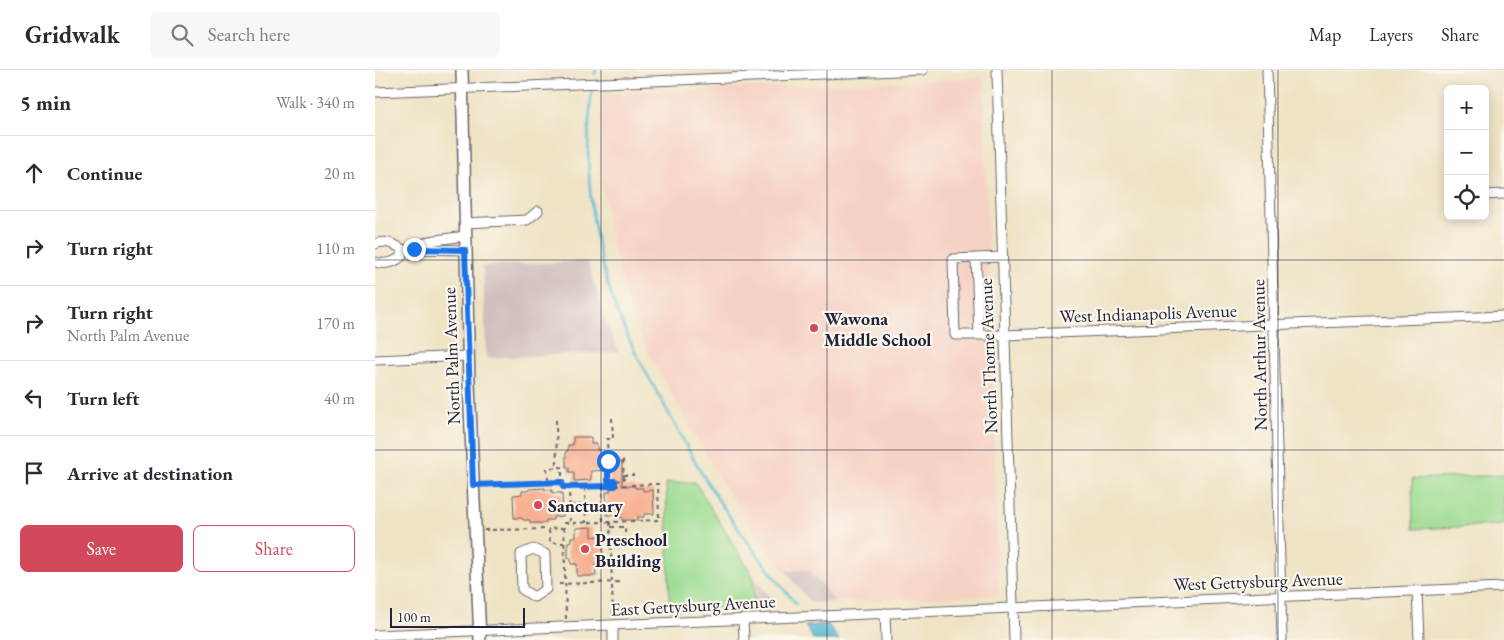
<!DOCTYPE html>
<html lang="en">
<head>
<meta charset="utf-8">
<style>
	body { margin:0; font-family:"EB Garamond",serif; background:#f7f7f7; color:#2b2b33 }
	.controls { position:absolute; right:15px; top:15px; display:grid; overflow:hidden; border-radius:8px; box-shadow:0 2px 12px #0003 }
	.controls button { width:45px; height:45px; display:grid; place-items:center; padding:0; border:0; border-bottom:1px solid #e1e1e2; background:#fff; color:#2b2b33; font:25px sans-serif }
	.scale { position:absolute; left:15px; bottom:12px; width:135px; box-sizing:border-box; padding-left:5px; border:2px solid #22223b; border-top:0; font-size:14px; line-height:18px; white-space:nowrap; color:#22223b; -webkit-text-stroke:4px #fbf7ec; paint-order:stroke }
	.stop { position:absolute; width:15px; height:15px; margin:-11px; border:4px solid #1a73e8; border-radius:50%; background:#fff }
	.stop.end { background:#1a73e8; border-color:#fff; box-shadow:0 1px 5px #0008 }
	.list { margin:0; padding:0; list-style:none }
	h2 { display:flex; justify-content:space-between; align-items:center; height:65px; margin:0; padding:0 20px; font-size:21px }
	h2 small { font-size:16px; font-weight:400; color:#7c7c81 }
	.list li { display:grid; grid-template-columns:32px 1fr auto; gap:15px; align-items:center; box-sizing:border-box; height:75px; padding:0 20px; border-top:1px solid #e1e1e2 }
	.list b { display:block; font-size:19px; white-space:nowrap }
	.list p { margin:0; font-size:16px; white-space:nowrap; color:#7c7c81 }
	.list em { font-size:16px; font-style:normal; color:#7c7c81 }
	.actions { display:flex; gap:10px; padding:15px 20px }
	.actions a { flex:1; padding:11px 0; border:1px solid #d1495b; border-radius:8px; text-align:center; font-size:18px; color:#d1495b }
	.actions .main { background:#d1495b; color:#fff }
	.icon { flex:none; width:28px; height:28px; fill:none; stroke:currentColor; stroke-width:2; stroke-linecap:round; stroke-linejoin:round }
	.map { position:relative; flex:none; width:1129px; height:570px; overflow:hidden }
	header { display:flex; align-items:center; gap:30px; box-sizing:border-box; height:70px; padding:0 25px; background:#fff; border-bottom:1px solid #e1e1e2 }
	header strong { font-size:24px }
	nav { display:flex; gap:28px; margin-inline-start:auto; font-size:18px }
	.search { width:350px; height:45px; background:#f7f7f7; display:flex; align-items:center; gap:12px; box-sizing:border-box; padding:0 18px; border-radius:8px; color:#7c7c81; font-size:19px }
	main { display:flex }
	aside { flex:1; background:#fff }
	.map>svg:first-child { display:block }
</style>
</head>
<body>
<header>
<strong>Gridwalk</strong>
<div class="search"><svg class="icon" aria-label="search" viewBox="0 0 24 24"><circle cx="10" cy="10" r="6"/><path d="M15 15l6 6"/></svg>Search here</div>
<nav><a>Map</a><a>Layers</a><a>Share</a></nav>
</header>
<main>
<aside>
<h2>5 min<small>Walk · 340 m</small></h2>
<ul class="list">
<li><svg class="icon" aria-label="ahead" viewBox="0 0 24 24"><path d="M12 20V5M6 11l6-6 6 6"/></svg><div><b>Continue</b></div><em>20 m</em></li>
<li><svg class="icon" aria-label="right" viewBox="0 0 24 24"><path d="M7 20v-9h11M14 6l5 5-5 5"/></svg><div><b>Turn right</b></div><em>110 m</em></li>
<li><svg class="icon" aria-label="right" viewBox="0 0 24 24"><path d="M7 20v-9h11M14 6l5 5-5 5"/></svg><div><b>Turn right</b><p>North Palm Avenue</p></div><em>170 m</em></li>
<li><svg class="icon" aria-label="left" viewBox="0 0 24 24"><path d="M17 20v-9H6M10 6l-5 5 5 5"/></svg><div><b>Turn left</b></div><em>40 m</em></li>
<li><svg class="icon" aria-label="arrive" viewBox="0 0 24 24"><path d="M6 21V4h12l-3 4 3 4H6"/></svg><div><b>Arrive at destination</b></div></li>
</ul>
<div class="actions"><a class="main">Save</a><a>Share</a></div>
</aside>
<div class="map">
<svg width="1129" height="570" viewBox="0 0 1129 570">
	<rect width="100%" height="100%" fill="#fbf7ec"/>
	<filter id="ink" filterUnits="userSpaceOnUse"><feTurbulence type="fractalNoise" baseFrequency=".02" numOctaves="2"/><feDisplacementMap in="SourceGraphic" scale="10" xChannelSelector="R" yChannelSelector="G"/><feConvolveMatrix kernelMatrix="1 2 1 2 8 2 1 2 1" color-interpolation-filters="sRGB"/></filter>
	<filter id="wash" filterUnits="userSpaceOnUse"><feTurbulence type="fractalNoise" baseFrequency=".0096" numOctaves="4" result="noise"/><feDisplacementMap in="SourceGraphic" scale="20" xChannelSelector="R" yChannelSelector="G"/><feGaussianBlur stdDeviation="1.12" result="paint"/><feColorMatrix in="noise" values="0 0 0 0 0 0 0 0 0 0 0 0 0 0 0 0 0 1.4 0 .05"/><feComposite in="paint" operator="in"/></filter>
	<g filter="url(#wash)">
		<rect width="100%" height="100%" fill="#efe3c4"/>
		<path fill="#f6d2c4" d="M608,8L624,525L461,532L434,501H410L393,481L345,410L272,280L254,236L236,172L224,97L227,24Z"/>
		<path fill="#d1bfbe" d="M213,191L228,245L244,282L111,288L108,196Z
			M434,500L461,532L436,533L410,501Z
			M378,506L402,535L379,536Z"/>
		<path fill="#9cdc92" stroke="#5f7f66" d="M1129,405V455L1038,459L1037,409Z
			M320,412L378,506L379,536L295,540L291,413Z"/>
		<path fill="#53b8d2" stroke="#3a6d86" d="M453,554L464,570H439L430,556Z"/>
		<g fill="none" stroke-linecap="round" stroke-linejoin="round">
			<path stroke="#53b8d2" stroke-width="2.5" d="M220,4L221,0
				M217,20C208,89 215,163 238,230C253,274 278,314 300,355C311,375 322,396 334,415C360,457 390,496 421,534"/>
		</g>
		<g id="blocks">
			<path fill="#f8b092" d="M198,367H216V374H222V380H225V393L247,392V416H260V418H268V421L278,420L279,444H269V447H262V450H247V447L241,448L240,445H232L231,422H235V400L216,401V410L199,411V402H194V397H191V381H193V375H198Z
				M170,418V420H177V423H187L188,446L178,447V450H171V453H155V450H148L147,448H139L138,425L147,424V421H154V419Z
				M217,457V467L225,466V471H228V487L225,488V493L220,494L221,506H202V494H196V488H193V472L196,471V467H201V458Z"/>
		</g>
	</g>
	<g filter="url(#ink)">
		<use href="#blocks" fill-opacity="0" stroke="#6a666b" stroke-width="1"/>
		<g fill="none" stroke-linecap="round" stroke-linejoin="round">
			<g stroke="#6a666b" stroke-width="11">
				<path id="minor" d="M622,0L639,570
					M892,0L907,570
					M0,22L548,0
					M1110,125L1129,124
					M90,153L152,150L163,141
					M0,174C10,170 20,174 28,180L39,179L90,180
					M42,177L54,171L90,166
					M627,187L578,189L580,265H629L1129,246
					M601,188L604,265
					M0,192C10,195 19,193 27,186L28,180
					M0,290L93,286
					M158,479L170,484L171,519L159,527L147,519L146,484Z
					M1042,521L1044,570
					M510,543L511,570
					M368,549L369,570
					M238,555V570
					M0,565L1129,517"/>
			</g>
			<g stroke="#6a666b" stroke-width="14">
				<path id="major" d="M87,0L94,314L105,570"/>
			</g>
			<path stroke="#6a666b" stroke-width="2" stroke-dasharray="4 4" stroke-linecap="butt" d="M237,348L238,369H232L233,391L248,390L249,410L239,411L240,415
				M181,350L182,397
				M233,391V411H239
				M248,405H259
				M187,412H173L172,398L187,397V417H194
				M108,414L173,412
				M227,416L194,417L195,453L228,452
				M210,418L211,453
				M195,435L227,434
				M235,452H228L227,416L283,414L284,450L235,452L238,547
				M236,457H250V470L236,471
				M189,458L174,459L175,473H189
				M109,460L174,459
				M184,514L244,512
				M191,549L189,453H195"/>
			<use href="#minor" stroke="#fff" stroke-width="9"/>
			<use href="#major" stroke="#fff" stroke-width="11"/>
		</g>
	</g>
	<g fill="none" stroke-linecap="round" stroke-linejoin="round" filter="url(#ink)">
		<path stroke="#1a73e8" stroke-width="6" d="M39,179L90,180L98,415L187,412L188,417L240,416V411H233V391"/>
	</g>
	<path fill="none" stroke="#22223b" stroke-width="1" stroke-opacity="0.55" d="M226,0V570M452,0V570M677,0V570M903,0V570M0,190H1129M0,380H1129"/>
	<g fill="#d1495b" stroke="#fbf7ec" stroke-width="2">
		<circle cx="439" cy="258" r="5"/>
		<circle cx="163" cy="435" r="5"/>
		<circle cx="210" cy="479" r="5"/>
	</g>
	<g text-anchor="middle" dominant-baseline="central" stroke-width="4.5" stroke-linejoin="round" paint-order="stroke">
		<g font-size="18" fill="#22223b" stroke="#fbf7ec">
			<text transform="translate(773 243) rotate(-2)">West Indianapolis Avenue</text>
			<text transform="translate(884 285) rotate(-91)">North Arthur Avenue</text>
			<text transform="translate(76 286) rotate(-92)">North Palm Avenue</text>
			<text transform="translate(613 286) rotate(-92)">North Thorne Avenue</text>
			<text transform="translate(883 511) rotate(-2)">West Gettysburg Avenue</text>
			<text transform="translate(318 535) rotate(-3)">East Gettysburg Avenue</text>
		</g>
		<g font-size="18" font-weight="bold" fill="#22223b" stroke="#fbf7ec" text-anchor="start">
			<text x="449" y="248">Wawona<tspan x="449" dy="21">Middle School</tspan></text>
			<text x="173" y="435">Sanctuary</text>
			<text x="220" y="469">Preschool<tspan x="220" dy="21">Building</tspan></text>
		</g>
	</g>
</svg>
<div class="controls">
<button>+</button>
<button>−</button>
<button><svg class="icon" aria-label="locate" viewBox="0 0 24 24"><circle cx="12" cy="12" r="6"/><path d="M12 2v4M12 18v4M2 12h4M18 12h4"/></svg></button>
</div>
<div class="scale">100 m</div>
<div class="stop" style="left:233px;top:391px"></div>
<div class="stop end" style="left:39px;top:179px"></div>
</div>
</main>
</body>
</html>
